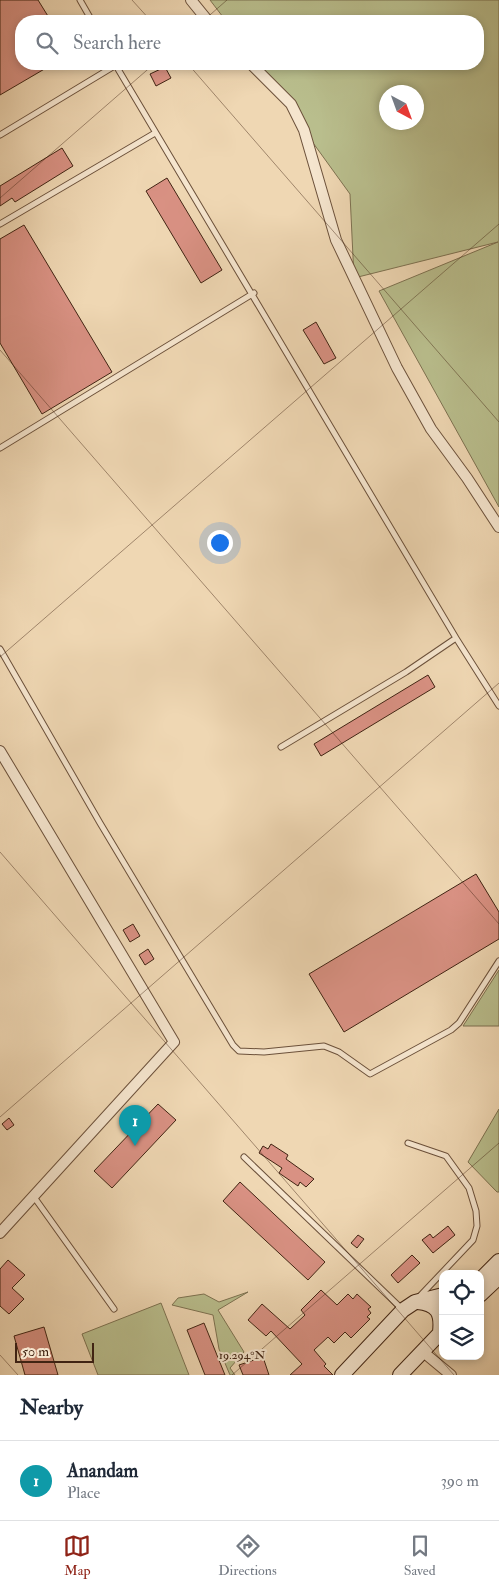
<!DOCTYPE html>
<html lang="en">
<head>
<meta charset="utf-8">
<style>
	body { margin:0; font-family:"IM FELL Double Pica",serif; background:#f2f2f3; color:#1f2937 }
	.controls { position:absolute; right:15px; bottom:15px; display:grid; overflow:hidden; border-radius:10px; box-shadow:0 2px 8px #0003 }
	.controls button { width:45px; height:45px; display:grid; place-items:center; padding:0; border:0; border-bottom:1px solid #e0e1e3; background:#fff; color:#1f2937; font:25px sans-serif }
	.compass { position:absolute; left:379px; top:85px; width:45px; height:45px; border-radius:50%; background:#fff; box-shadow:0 2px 8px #0003; rotate:139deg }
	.scale { position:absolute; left:15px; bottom:12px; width:79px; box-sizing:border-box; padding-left:5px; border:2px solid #412413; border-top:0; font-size:14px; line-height:18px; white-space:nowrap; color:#412413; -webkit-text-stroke:4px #f5e5ce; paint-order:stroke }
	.you { position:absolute; left:219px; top:542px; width:18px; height:18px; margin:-12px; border:4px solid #fff; border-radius:50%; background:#1a73e8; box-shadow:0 0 0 8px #1a73e833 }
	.badge { display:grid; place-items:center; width:32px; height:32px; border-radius:50%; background:#8f2418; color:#fff; font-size:16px; font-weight:700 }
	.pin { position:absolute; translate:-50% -41px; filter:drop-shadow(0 1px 2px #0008) }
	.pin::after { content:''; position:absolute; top:26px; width:18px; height:15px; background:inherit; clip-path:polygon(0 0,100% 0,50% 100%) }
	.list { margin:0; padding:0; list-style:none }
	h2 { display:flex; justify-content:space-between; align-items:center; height:65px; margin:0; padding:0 20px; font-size:21px }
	h2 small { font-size:16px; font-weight:400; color:#747a83 }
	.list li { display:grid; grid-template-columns:32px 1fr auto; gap:15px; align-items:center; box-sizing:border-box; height:80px; padding:0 20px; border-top:1px solid #e0e1e3 }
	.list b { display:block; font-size:19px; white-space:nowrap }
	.list p { margin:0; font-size:16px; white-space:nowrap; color:#747a83 }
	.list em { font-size:16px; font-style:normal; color:#747a83 }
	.icon { flex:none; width:28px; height:28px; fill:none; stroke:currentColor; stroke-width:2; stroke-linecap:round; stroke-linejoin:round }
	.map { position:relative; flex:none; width:499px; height:1375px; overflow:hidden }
	.search { position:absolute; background:#fff; box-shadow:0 2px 8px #0003; left:15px; right:15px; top:15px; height:55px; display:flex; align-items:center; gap:12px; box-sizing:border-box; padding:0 18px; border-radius:20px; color:#747a83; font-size:19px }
	.sheet { height:145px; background:#fff }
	nav { display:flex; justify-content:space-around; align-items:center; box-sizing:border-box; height:70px; border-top:1px solid #e0e1e3; background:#fff; font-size:14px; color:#747a83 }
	nav a { display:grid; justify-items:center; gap:2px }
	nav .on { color:#8f2418 }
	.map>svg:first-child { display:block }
</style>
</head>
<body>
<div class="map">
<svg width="499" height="1375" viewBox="0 0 499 1375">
	<rect width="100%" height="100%" fill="#efd7b3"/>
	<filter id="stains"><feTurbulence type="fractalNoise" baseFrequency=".004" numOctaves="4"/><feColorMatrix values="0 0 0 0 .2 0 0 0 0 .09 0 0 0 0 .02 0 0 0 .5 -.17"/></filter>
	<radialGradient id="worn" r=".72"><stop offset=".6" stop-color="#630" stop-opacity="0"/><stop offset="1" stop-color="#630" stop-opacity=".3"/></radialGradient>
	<path fill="#b9be8d" stroke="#7d7150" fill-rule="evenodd" d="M210,0H499V507L379,291L498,242L354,278L350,194L256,64H478V21H226ZM386,92H416V122H386Z
		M499,970V1026H463Z
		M499,1109V1192H497L468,1162Z
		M248,1292L218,1310L244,1352L230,1368L235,1375H230L219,1349L213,1315L172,1305L178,1298L204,1294L219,1302Z
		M161,1303L189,1375H98L82,1334Z"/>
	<path fill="#d99183" stroke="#412413" d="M0,0H38L51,21H21V64H53L0,95Z
		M165,67L171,78L156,86L150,74Z
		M62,148L73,166L15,202L12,198L0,206V186Z
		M167,178L222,270L201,283L146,191Z
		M24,225L112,372L42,414L0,343V239Z
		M316,322L336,358L324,364L303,330Z
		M428,675L435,687L321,756L314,744Z
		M476,874L499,912V939L344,1032L309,974Z
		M133,924L140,936L130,942L123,930Z
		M148,949L154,959L145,965L139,955Z
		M158,1104L176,1120L112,1188L94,1171Z
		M9,1118L14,1125L7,1130L2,1124Z
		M271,1144L288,1155L286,1159L314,1179L306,1187L300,1182L298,1186L279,1173L282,1168L259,1153L263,1146L268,1149Z
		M240,1182L325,1262L308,1280L223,1201Z
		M448,1226L455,1235L433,1253L422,1240L430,1234L433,1238Z
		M358,1235L364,1239L357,1248L351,1243Z
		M412,1255L420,1263L398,1283L391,1275Z
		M8,1260L25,1275L12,1288L24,1299L9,1314L0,1306V1269Z
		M321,1290L337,1305L348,1294L353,1299L357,1294L371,1307L368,1309L371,1313L367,1317L370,1319L351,1338L345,1332L334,1343L328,1337L314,1350L326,1364L324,1366L333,1375H290L302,1364L271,1331L266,1336L248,1320L262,1304L290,1329L305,1315L301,1310Z
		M204,1323L225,1375H205L187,1330Z
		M44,1327L58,1375H25L14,1336Z
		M263,1357L269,1375H243L239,1365Z"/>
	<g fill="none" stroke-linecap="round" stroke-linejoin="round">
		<g stroke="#6c513b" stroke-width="7">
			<path id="service" d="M80,0L92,21
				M115,64L456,638L499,706
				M0,135L116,65
				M0,224L155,133
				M0,448L254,293
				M0,649L100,823L233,1045L239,1051L264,1052L324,1046L339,1052L370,1074L451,1030L459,1023L499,961
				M281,747L406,672L456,638
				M408,1143L446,1156L469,1188L476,1211L477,1226L473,1240L419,1297
				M244,1157L402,1309
				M34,1197L114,1309"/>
		</g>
		<g stroke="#6c513b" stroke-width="12">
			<path id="minor" d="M191,0L208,21
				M251,64L291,104L304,130L336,240L397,368L431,429L467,478L499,527
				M0,751L174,1042L0,1233
				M422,1351L451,1375"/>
		</g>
		<g stroke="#412413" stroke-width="16">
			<path id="secondary" d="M480,1280L499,1261
				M480,1295L499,1277
				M418,1302C438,1304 442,1314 440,1332
				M342,1375L403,1310L415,1302L443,1295
				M400,1375L443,1330"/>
		</g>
		<use href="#service" stroke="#f5e5ce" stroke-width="5"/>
		<use href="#minor" stroke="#f5e5ce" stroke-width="10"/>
		<use href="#secondary" stroke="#f5e5ce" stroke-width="14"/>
	</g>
	<path fill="none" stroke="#412413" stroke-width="1" stroke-opacity="0.45" d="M132,0L151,21M203,21L227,0M188,64L499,422M0,198L154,64M0,350L499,924M0,657L499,224M0,852L454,1375M0,1117L499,683M0,1355L18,1375M232,1375L499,1143"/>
	<g font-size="12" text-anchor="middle" fill="#412413" stroke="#f5e5ce" stroke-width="4" stroke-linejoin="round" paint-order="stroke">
		<text x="242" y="1359">19.294°N</text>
	</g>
	<rect width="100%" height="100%" filter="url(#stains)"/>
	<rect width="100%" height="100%" fill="url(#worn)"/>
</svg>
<div class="controls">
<button><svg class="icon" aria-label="locate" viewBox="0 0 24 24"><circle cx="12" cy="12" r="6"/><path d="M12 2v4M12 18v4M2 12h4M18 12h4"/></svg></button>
<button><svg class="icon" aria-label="layers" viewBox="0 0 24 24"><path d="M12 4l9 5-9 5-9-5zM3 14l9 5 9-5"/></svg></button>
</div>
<svg class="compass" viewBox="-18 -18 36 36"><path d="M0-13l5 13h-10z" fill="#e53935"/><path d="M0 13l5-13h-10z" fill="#747a83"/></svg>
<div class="scale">50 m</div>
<div class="you"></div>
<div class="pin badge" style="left:135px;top:1146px;background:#0f9aa8">1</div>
<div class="search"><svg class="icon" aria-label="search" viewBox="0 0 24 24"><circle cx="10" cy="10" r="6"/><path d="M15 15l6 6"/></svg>Search here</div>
</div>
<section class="sheet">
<h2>Nearby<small></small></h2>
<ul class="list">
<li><span class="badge" style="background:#0f9aa8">1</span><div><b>Anandam</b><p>Place</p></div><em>390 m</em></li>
</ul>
</section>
<nav>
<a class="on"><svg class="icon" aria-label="map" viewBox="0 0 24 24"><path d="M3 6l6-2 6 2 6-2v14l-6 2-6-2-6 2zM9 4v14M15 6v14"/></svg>Map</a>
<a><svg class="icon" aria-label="directions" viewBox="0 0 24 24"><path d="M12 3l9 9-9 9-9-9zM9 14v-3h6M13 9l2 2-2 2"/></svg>Directions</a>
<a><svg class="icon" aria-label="saved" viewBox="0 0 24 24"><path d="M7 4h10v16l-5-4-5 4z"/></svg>Saved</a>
</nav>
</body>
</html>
